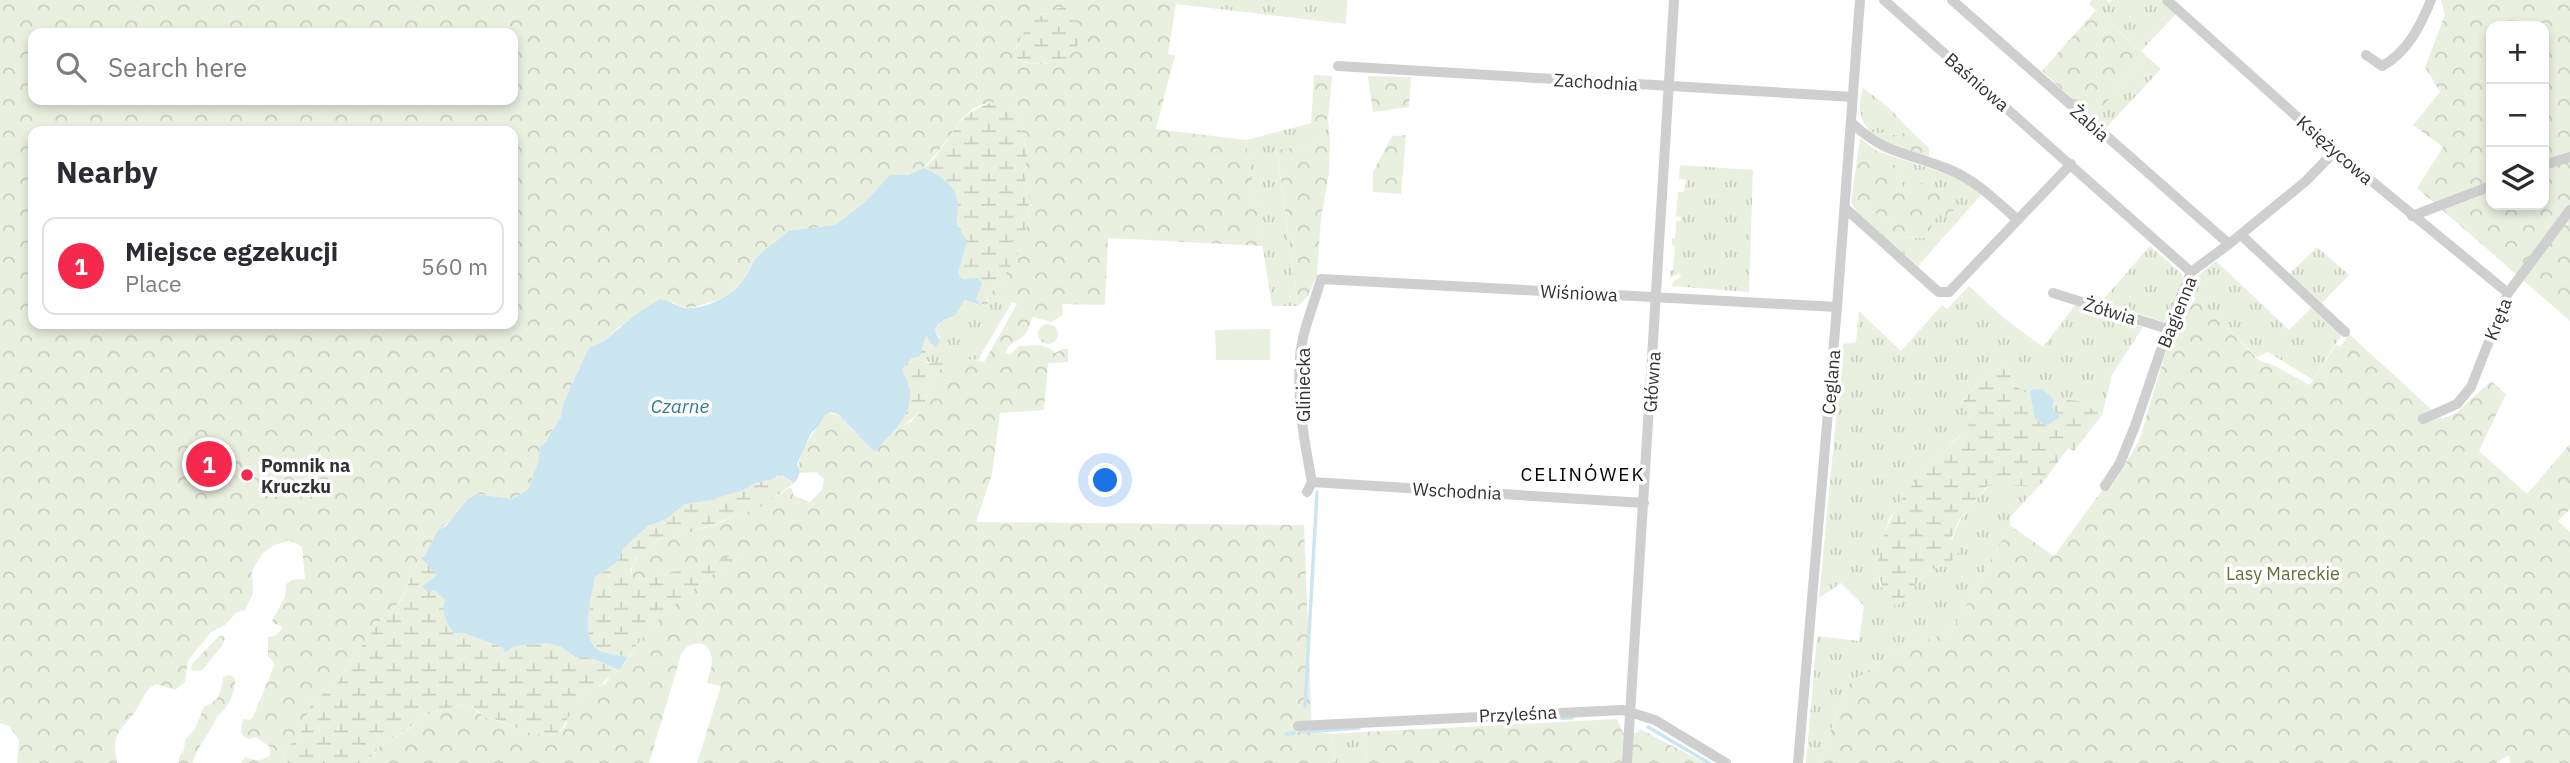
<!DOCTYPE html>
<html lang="en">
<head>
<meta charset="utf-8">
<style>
	body { margin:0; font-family:"IBM Plex Sans",sans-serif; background:#f2f2f3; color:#2b2b33 }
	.controls { position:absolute; right:21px; top:21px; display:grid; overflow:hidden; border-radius:14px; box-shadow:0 4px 10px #0003 }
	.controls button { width:63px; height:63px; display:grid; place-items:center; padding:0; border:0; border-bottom:2px solid #e1e1e2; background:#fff; color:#2b2b33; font:35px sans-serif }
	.you { position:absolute; left:1106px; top:481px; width:24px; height:24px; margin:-18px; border:5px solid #fff; border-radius:50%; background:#1a73e8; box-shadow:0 0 0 10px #1a73e833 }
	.badge { display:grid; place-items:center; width:46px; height:46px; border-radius:50%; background:#f6284b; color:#fff; font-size:23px; font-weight:700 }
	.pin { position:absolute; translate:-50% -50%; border:4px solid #fff; box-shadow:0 2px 7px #0006 }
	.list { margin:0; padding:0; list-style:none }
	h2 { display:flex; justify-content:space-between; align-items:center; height:91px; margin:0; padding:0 28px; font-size:30px }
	h2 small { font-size:23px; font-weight:400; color:#7c7c81 }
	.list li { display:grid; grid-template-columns:46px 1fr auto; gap:21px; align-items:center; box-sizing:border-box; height:98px; margin:0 14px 14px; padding:0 14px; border:2px solid #e1e1e2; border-radius:14px }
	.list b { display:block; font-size:26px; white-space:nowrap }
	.list p { margin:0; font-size:23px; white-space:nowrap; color:#7c7c81 }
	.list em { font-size:23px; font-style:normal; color:#7c7c81 }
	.icon { flex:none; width:38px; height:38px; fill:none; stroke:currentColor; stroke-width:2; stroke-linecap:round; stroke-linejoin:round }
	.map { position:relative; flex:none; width:2570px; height:763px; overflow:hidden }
	.search { position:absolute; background:#fff; box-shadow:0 4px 10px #0003; left:28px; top:28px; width:490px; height:77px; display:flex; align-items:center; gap:18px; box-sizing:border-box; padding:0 24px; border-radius:14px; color:#7c7c81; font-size:26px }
	.panel { position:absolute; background:#fff; box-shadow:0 4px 10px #0003; left:28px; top:126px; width:490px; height:203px; border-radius:14px }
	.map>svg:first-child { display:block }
</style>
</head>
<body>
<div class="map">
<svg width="2570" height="763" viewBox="0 0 2570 763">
	<defs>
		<pattern id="grass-tufts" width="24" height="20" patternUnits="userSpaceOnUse" patternTransform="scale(1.75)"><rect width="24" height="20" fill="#eaf0e0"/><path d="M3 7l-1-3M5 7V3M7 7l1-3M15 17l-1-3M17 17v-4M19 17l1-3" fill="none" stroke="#c9cec1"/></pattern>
		<pattern id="forest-crowns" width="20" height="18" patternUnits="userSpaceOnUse" patternTransform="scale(1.75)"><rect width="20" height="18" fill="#eaf0e0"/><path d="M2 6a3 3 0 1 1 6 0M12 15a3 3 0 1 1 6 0" fill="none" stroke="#c9cec1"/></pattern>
		<pattern id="wetland-marsh" width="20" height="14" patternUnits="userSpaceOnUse" patternTransform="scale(1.75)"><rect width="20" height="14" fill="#eaf0e0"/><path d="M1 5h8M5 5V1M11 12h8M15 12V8" fill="none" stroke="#c9cec1"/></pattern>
	</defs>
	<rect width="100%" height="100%" fill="#fff"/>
	<path fill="url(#grass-tufts)" d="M1173,0H1347L1346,24L1176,4Z
		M2092,0H2106L2109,3L2112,0H2160L2176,14L2141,51L2089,4Z
		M2147,57L2161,69L2105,129L2092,118Z
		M1863,88L1887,106L1911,131L1896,135L1870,132C1858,117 1858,105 1863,88Z
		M1328,119L1330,142L1277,151L1298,306H1272L1246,140Z
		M1876,151L1963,179L1982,194L1918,266L1859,216L1851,202L1872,211L1890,222L1894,237L1926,238L1937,215L1920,197H1906L1897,167Z
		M1680,165L1753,170L1749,292L1672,286L1673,282L1681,277L1679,273L1670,278V271L1673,270L1675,246L1672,245V239L1675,238L1676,221H1681V217L1676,216L1678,192H1684L1686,180L1679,179Z
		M2150,246L2182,274C2184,288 2173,312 2163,322L2102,301Z
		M2317,247L2349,275L2322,303L2289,274Z
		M2216,261L2289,330L2312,307L2342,334L2313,380L2268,352L2257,357L2189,292L2195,278Z
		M1969,286L2005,319L2043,347L2076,304L2143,327L2112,375L2102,415L2079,401H2060L2026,393L2012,383L2008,368L1999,358L1960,404L1972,416L1970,426L1930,464L1889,519L1880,547L1879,583L1896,607L1928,570L1948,565C1952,524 1962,516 1988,486H2031L2039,477L2044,481L2010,517V525L1952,631L1894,652L1849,684L1818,763H1806L1817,636L1859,641L1864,606L1841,583L1819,598L1843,344L1856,342L1859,311L1901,351L1942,305L1947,309Z
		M988,295L1012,302L978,360C960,358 935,367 919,359L931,344L933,346L940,338L935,331L941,321L955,316L965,300L978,305L988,306Z
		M1038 334a10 10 0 1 1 20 0a10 10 0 1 1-20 0Z
		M1364,732L1368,763H1336L1331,734Z"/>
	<path fill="url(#forest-crowns)" fill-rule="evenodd" d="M0,0H1173L1176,4L1168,54L1175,55L1156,129L1246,140L1263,246L1108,238L1105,305L1062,304L1063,315L1051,322L1033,317C1030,322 1030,328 1026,333C1019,342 1010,341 1005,353L1010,355L1019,346C1032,345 1047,343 1055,353L1062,349H1068V362L1048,363L1044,410L1000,413L992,474L976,522L1304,525L1312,731L1331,734L1336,763H697L721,686L707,683C711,668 717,656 704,644C692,642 687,645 681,655L649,763H365L382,744L405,732L425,715L463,704L473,707L478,713L526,732L553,736L565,727L574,702L582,691L605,684L612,673L620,670L643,635L679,600L738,555L651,578L632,579C628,562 643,550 657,541C665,536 678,536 688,533C725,522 759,508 791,487L794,496L810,502L822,490L824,479L816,472L799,473C797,446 814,437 825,415C842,408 846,428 859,434C867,437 876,438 883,441L895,429L912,421L925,407C925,377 936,383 945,360L964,358L984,362L1017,304L988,295L1000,284L1028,222L1029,200L1024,173L1028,153L1015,110C1008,108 1000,103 994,103C957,100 945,162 912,174C905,176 897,175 890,175L864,203L835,225L788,231L751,266L743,280L730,293L716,301L690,308L678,306L673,302L619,327L604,341L590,348L563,403L561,417L545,443L540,448L538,463L528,490L512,499L479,494L467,500L453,519L438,530L425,557L418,561L402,598L389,615L380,621L363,645L357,650L338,682L311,703L303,729L294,742L286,748L284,763H241L245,757C257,760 259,763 270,755V747L256,737L248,739L244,737L241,732L243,719L250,720L253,717L274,666L273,661L268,657V637L275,636L282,629L280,625L275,624L272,621L285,597L286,584L292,580L305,579L302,547L289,540L273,546L262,554L252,571L253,593L245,610L237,612L225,625L211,632L188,661L185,682L175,690L157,684C144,689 144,698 137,709C121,732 111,730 117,763H17L19,740L9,726L0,723ZM1043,13L1048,64L1025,63L1016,47L1028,28ZM33,33H513V100H33ZM33,131H513V324H33Z
		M2441,0H2570V321L2417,188L2443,147L2413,125L2440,92L2425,67L2445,15ZM2491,26H2544V205H2491Z
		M2096,10L2147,57L2092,118L2042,71Z
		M1314,75L1332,76L1328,119L1311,124Z
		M1368,76L1411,77L1409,107L1373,112Z
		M1911,131L1929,148V159L1873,138L1870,132L1896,135Z
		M1406,135L1401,194L1373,192V172L1392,136Z
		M1860,138L1897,167L1906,197H1920L1919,184L1931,179L1941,196L1954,201L1955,209L1947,216L1937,215L1926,238L1894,237L1890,222L1872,211L1851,202Z
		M1330,142L1329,173L1321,219L1317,274L1308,296L1298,306L1277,150Z
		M2196,298L2260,361L2271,364L2310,385L2336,345L2340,347L2349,334L2442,419L2456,413L2491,381L2506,394L2479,451L2527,494L2570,444V509L2558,521L2570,532V763H2510L2509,755L2496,763H1818L1849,684L1894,652L1952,631L2010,525L2054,556L2105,486L2110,489L2139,441L2170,338Z
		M219,636H223L225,639L222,646L202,670L193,671L191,669L192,664Z
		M230,675L235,678C236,691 228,710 217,716C211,734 197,744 193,763H179V757L184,750L185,740L195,729L204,707C220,700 220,696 223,677Z
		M1617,719L1623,733H1637L1640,729L1705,763H1368L1364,732Z"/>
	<path fill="url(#wetland-marsh)" d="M1066,7L1073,16L1080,42L1067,60C1049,64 1032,67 1015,57C1017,32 1041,8 1066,7Z
		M993,102L1004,104L1015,110L1028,153L1024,173L1029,200L1028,222L1021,248L1000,284L988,295L987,301L989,305L982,306L972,297L761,268L545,443L561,417L563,404L589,348L604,341L639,312L660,299C670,301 677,307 686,308C706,310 733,295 744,279C748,273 751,266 755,260C765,247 778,242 788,231L835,225L864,203L890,175C897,175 905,176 912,174C950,160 944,116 993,102Z
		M926,333L931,344L920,359L928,363L945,360C936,383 925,377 925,407C907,426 890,431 875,452L838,414L831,412L825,415C820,423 815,427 810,435C804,443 801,454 797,464L800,471H795L801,425Z
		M1999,357L2008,368L2012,383L2026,393L2038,384L2055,399L2079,401L2102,415L2074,451L2068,448L2044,481L2039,477L2031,486H1987L1959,520L1951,539L1960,551L1948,565L1928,570L1896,607C1853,563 1897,501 1930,464C1944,448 1967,436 1972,416L1960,405Z
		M537,456L558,459L434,590L445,600L454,633H463L502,647L505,653L515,646L547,643L561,647L575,657H588L620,670C601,678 610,687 582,691C571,705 569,727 553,736L526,732L492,718H486L473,707L463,704L425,715L404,732L382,744L365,763H284L286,748L294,742L303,729L311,703L338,682L357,650L363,645L380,621L389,615L402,599L418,561L425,556L438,530L446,526L467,500L476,494C501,495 521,509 532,478C535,471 538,464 537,456Z
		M779,473L794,483L761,507L686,534L659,539L636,558L630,570L633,579L651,578L740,554C698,585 657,614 628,657C619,655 603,654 596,648C581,635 592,595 595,577L615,564L624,548L648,526L665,520L685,504L707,501L744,490L755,483L774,479Z"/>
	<path fill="#eaf0e0" d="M1270,329V360H1216L1215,330Z"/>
	<path fill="#cbe6f1" d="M923,168C939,174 956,185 958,203C959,211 955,219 958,226C960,232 964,235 967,241L958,273L962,279L978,278L982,283L976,299L982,306L965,300L955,316C946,319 938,321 935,331L940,341L936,347L931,344L926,335L920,356L912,358L902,369C905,377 911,387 910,396C910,421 888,434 875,452L838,414L831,412L825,415L819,426L811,433L797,464C801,472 800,476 794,483L779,473L774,479L755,483L744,490L707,501L685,504L665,520L648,526L624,548L615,564L595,577C592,595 581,635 596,648C603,654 619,655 628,657L620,670L588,657H575L561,647L547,643L515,646L505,653L502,647L463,633H454C446,623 441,612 445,600L434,590L428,592L422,587L437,575L421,558L425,556L438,530L446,526L467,500L476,494L512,499L528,490L538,463L540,447L545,443L561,417L563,404L589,348L604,341L639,312L660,299C670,301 677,307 686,308C706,310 733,295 744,279C748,273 751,266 755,260C765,247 778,242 788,231L835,225L864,203L890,175H909Z
		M2034,389H2043L2054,400L2052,407L2060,417L2046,426L2035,419L2030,392Z"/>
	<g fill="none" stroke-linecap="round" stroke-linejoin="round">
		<path stroke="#cbe6f1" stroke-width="3.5" d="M1305,707L1317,492
			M1537,719L1572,718
			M1648,727L1709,763
			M1301,732L1359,728
			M1286,734L1294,733"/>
		<path stroke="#cfcfcf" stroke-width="10" d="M1884,0L2191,272
			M1952,0L2229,244
			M2167,0L2335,151L2508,293
			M2366,55L2382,66C2407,53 2421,25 2431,0
			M1338,66L1853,97
			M1852,123C1884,154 1909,153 1948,169C1976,180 1996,201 2018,220
			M2544,165L2570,157
			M1845,208L1934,288L1939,292H1949L2071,164
			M2412,216L2491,186
			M2241,235L2345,332
			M2053,293L2168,329
			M2423,419L2457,404L2471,387L2508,293L2570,210
			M1312,482L1644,503
			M2105,486L2120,463L2135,426L2168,329L2191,272L2229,244L2306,181L2335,151
			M1307,492L1312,482C1304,441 1297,400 1300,358C1302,330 1314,305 1321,279L1837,307
			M1298,726L1623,710L1655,720L1726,763
			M1627,763L1674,0
			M1798,763L1837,307L1860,0"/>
	</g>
	<circle fill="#f6284b" stroke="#fff" stroke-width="2.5" cx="247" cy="475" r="7"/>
	<g text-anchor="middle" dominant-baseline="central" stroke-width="7" stroke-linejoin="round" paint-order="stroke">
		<g font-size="18" fill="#323232" stroke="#fff">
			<text transform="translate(1596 82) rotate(3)">Zachodnia</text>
			<text transform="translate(1977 82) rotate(41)">Baśniowa</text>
			<text transform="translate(2090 123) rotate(42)">Żabia</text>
			<text transform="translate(2335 150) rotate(41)">Księżycowa</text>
			<text transform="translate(1579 293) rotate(3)">Wiśniowa</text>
			<text transform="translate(2110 311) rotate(17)">Żółwia</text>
			<text transform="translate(2177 312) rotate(-68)">Bagienna</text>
			<text transform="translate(2498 319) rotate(-68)">Kręta</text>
			<text transform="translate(1652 382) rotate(-86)">Główna</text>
			<text transform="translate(1831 382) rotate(-85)">Ceglana</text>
			<text transform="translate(1303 385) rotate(-90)">Gliniecka</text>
			<text transform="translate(1457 491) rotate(3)">Wschodnia</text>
			<text transform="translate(1518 714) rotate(-3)">Przyleśna</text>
		</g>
		<g font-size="18" font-weight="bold" fill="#323232" stroke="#fff" text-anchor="start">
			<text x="261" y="465">Pomnik na<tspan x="261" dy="21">Kruczku</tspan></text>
		</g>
		<g font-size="18" fill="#5b743a" stroke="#fff">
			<text x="2283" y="573">Lasy Mareckie</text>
		</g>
		<g font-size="19" font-style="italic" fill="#347a98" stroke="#fff">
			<text x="680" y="406">Czarne</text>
		</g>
		<g font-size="19" letter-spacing="2" fill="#000" stroke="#fff">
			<text x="1583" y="474">CELINÓWEK</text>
		</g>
	</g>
</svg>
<div class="controls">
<button>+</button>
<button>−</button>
<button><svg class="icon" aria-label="layers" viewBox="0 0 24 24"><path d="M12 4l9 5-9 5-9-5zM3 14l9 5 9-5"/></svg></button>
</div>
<div class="you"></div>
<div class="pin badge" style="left:209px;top:464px">1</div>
<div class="search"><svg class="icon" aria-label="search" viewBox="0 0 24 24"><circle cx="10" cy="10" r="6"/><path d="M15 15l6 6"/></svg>Search here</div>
<section class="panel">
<h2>Nearby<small></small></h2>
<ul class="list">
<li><span class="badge">1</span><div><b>Miejsce egzekucji</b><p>Place</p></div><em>560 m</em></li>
</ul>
</section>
</div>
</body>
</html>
